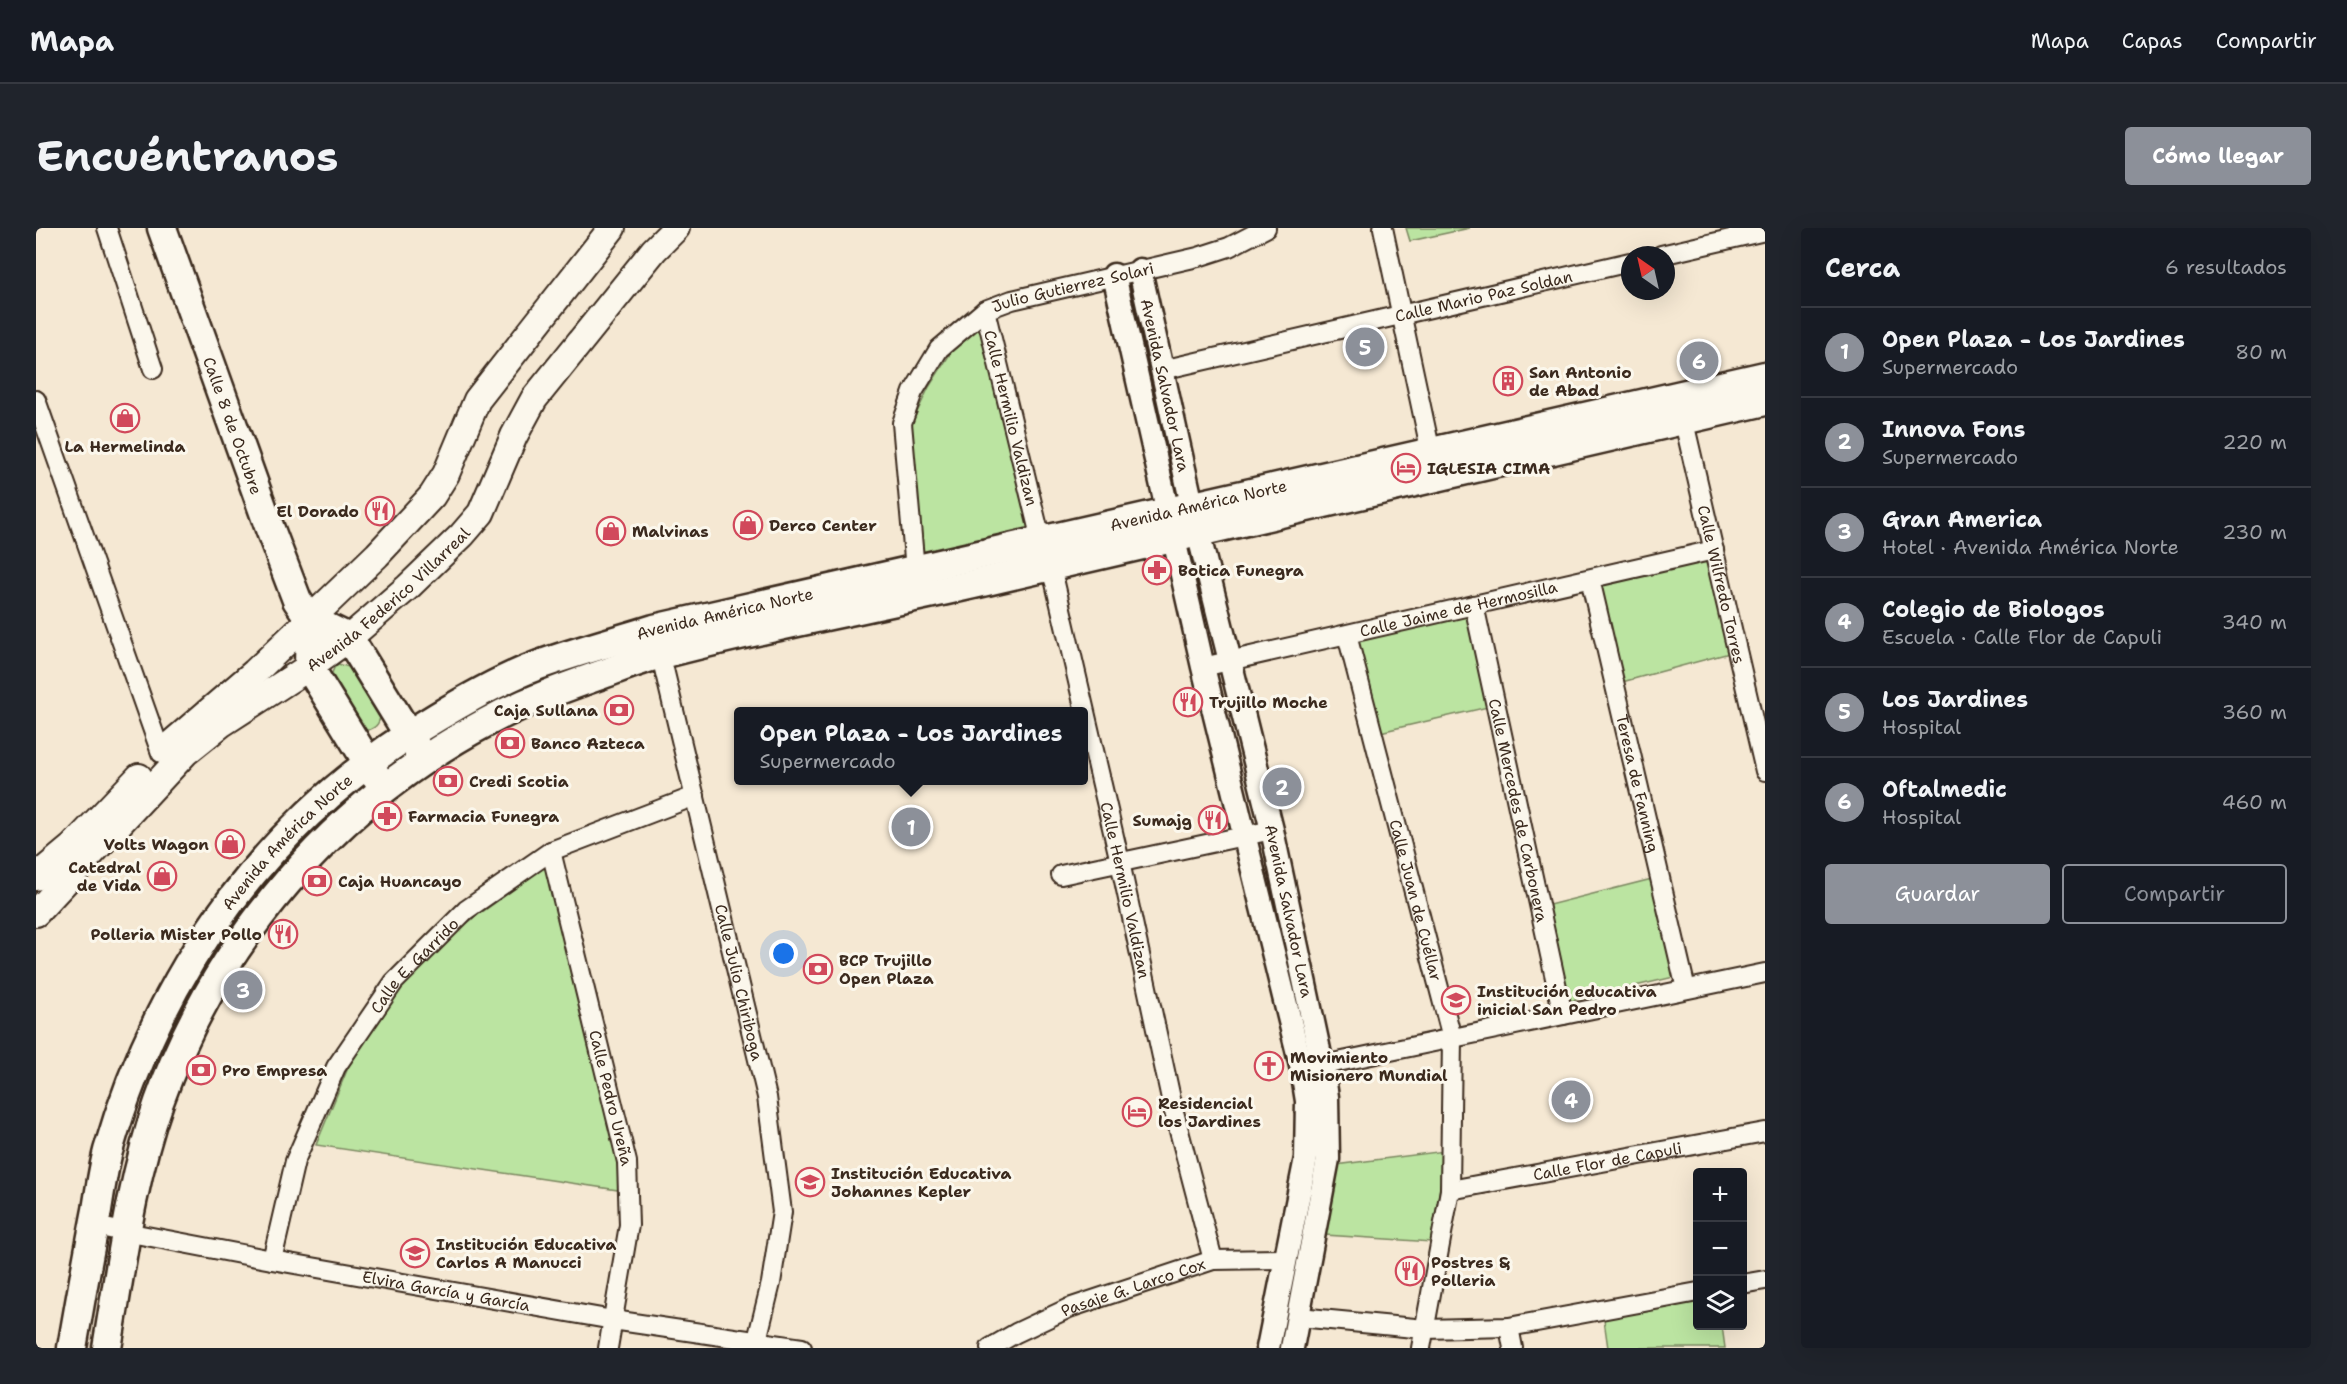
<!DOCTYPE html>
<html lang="es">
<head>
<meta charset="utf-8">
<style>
	body { margin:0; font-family:"Shantell Sans",sans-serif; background:#20242c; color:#f1f3f6 }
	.controls { position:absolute; right:18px; bottom:18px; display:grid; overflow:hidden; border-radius:6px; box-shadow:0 6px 24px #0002 }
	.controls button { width:54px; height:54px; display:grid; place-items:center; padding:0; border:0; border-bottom:2px solid #363941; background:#171b24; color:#f1f3f6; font:30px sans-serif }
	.compass { position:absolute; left:1585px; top:18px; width:54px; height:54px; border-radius:50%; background:#171b24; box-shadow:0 6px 24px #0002; rotate:326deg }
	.you { position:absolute; left:748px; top:726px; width:21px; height:21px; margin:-15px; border:4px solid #fff; border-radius:50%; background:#1a73e8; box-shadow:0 0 0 9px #1a73e833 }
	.badge { display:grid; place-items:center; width:39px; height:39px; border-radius:50%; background:#8c9099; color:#fff; font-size:20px; font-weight:700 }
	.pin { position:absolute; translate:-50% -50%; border:3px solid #fff; box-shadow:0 2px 6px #0006 }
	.popup { position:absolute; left:698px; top:479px; width:354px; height:78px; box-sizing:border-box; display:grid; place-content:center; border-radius:6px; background:#171b24; filter:drop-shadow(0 2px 4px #0005); font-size:20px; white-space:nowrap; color:#9ea1a6 }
	.popup b { font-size:22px; color:#f1f3f6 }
	.popup::after { content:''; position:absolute; left:50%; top:100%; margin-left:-12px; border:12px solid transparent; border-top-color:#171b24 }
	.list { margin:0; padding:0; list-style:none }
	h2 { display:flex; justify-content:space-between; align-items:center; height:78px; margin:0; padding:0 24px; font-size:26px }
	h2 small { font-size:20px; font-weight:400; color:#9ea1a6 }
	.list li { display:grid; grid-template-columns:39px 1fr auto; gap:18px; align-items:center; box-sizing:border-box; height:90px; padding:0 24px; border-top:2px solid #363941 }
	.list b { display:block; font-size:22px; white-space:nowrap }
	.list p { margin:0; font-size:20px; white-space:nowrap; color:#9ea1a6 }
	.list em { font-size:20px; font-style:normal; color:#9ea1a6 }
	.actions { display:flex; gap:12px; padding:18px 24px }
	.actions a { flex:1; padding:14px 0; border:2px solid #8c9099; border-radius:6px; text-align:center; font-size:21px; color:#8c9099 }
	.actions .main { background:#8c9099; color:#fff }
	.icon { flex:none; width:33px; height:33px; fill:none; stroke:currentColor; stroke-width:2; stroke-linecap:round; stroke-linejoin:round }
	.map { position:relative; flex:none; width:1729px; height:1120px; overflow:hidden; border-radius:6px }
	header { display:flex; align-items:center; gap:36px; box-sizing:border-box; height:84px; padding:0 30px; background:#171b24; border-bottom:2px solid #363941 }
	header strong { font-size:28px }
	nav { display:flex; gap:33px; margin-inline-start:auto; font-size:21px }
	.intro { display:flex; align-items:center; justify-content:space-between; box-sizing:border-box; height:144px; padding:0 36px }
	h1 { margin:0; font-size:42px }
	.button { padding:15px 27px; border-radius:6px; background:#8c9099; color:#fff; font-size:21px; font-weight:700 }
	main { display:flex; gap:36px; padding:0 36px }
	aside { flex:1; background:#171b24; border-radius:6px; box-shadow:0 6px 24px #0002 }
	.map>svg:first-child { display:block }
</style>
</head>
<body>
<header>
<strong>Mapa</strong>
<nav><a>Mapa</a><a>Capas</a><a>Compartir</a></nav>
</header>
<div class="intro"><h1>Encuéntranos</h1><a class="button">Cómo llegar</a></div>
<main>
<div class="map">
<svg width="1729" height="1120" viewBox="0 0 1729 1120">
	<rect width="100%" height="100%" fill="#f5e8d3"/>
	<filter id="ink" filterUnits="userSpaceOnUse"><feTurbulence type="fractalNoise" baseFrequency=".0167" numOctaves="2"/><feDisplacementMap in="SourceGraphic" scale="12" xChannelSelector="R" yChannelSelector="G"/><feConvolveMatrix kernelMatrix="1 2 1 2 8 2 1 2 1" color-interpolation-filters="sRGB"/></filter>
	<g filter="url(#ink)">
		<path fill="#bbe4a1" stroke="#7b8760" stroke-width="1.5" d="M1370,0H1434L1374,13Z
			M945,89L996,303L888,329L873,236L876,195L893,159L919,118Z
			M1682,328L1701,423L1586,454L1561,354Z
			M1433,386L1452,479L1344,504L1320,411Z
			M302,436L313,439L344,490C342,498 336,503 327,502L294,450L298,440Z
			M514,635L592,912L602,965L280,917L326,806L402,716Z
			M1620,650L1638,749L1535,773L1509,678Z
			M1409,923L1396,1014L1289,1007L1299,937Z
			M1661,1072L1662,1098H1686L1689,1120H1572L1567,1085Z"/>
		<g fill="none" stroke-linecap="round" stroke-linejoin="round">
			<g stroke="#3b2a1e" stroke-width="22">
				<g id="minor">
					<path d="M71,0L117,141"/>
					<path d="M1347,0L1395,225"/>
					<path d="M1625,27L1729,3"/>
					<path id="s1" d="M949,82L1005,312L1019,355L1084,634L1137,880L1177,1032"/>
					<path id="s2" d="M1126,142L1594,34"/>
					<path d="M0,172L125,525"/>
					<path id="s3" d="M1645,181L1729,543"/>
					<path id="s4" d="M879,342L866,195L877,164L903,121L949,82L976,72L1162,29L1193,19L1230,0"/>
					<path id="s5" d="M1554,351L1650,761"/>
					<path id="s6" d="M1438,377L1527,787"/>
					<path id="s7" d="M1311,407L1416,810L1414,962L1385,1120"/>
					<path id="s8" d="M622,416L731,869L746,984L735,1055L721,1112"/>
					<path id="s9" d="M1167,439L1678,322"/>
					<path id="s10" d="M515,623L591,934L593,997L572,1120"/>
					<path d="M1025,647L1236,602"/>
					<path d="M1273,840L1729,745"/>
					<path id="s11" d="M1414,962L1729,904"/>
					<path id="s12" d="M58,998L236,1032L577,1092L766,1120"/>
					<path id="s13" d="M236,1032L259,933L300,839L358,754L430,682L515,623L659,568"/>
					<path d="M1706,1056L1729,1052"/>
					<path d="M1263,1089L1389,1101L1473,1099L1662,1064"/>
					<path d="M1473,1099L1477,1120"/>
					<path id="s14" d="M954,1120L980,1105L1033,1080L1177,1032L1250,1031"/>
				</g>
			</g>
			<g stroke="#3b2a1e" stroke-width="27">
				<g id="tertiary">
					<path id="s15" d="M1104,42L1162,304L1236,602L1286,836L1291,869L1292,931L1256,1120"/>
					<path d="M1078,47L1167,439L1266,842L1271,873L1270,930L1232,1120"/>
				</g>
			</g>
			<g stroke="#3b2a1e" stroke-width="30">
				<g id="secondary">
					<path d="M135,516L219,444L341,327L396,268L410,246L441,172L576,0"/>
					<path d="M0,649L36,619L103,549"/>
					<path id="s16" d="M0,685L150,524L185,496L273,439L313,410L372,359L426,307L445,285L478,208L498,171L618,22L640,0"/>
				</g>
			</g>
			<g stroke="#3b2a1e" stroke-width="33">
				<g id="primary">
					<path id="s17" d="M126,0L234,301L261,372L274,391L313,410L382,522"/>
					<path d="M274,391L273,439L342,551"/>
					<path id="s18" d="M36,1120C44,1074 52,1028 61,982C64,963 67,942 72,923C125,739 235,587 401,489C434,469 468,450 503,437C541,423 580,413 618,401L1729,148"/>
					<path d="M71,1120C85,1038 95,953 123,874C180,713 300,574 451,494C488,474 527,460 567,446C586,439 606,431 626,426C737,396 851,377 964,350C1219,291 1474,232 1729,173"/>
				</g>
			</g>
			<use href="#minor" stroke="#fbf7ec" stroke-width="18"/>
			<use href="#tertiary" stroke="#fbf7ec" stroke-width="22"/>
			<use href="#secondary" stroke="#fbf7ec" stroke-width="26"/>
			<use href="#primary" stroke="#fbf7ec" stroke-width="28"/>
		</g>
	</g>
	<defs>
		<g id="building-ring" transform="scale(1.5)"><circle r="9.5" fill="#fbf7ec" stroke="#d1495b" stroke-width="1.5"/><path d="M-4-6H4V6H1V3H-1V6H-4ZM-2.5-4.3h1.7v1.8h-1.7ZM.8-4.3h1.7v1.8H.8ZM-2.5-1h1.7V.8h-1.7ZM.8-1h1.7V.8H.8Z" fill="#d1495b"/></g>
		<g id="shop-ring" transform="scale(1.5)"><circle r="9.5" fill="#fbf7ec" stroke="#d1495b" stroke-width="1.5"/><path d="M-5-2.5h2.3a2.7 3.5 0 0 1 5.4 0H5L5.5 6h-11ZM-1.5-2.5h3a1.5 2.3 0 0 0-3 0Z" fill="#d1495b"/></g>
		<g id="hotel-ring" transform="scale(1.5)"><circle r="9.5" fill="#fbf7ec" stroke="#d1495b" stroke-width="1.5"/><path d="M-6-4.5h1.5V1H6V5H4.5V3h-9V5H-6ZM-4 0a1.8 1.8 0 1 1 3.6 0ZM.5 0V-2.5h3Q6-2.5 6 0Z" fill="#d1495b"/></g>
		<g id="restaurant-ring" transform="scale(1.5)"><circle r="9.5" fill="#fbf7ec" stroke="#d1495b" stroke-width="1.5"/><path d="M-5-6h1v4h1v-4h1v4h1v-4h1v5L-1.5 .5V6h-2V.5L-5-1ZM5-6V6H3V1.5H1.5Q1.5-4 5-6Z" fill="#d1495b"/></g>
		<g id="pharmacy-ring" transform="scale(1.5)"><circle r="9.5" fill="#fbf7ec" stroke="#d1495b" stroke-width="1.5"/><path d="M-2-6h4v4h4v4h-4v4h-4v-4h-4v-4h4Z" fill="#d1495b"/></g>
		<g id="bank-ring" transform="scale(1.5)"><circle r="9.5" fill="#fbf7ec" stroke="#d1495b" stroke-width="1.5"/><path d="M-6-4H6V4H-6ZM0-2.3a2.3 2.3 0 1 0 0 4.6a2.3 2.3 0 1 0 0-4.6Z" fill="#d1495b"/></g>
		<g id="school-ring" transform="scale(1.5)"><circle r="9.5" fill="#fbf7ec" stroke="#d1495b" stroke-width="1.5"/><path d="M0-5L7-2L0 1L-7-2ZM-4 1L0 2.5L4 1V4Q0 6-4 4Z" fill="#d1495b"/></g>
		<g id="church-ring" transform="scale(1.5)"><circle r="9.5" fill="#fbf7ec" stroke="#d1495b" stroke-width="1.5"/><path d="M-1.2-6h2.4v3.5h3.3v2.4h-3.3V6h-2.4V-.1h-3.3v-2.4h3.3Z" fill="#d1495b"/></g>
	</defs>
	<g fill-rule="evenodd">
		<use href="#building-ring" x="1472" y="153"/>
		<use href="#shop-ring" x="89" y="190"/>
		<use href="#hotel-ring" x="1370" y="240"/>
		<use href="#restaurant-ring" x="344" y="283"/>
		<use href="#shop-ring" x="712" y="297"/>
		<use href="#shop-ring" x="575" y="303"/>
		<use href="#pharmacy-ring" x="1121" y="342"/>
		<use href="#restaurant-ring" x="1152" y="474"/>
		<use href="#bank-ring" x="583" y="482"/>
		<use href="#bank-ring" x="474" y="515"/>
		<use href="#bank-ring" x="412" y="553"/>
		<use href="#pharmacy-ring" x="351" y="588"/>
		<use href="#restaurant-ring" x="1177" y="592"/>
		<use href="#shop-ring" x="194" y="616"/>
		<use href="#shop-ring" x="126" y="648"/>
		<use href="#bank-ring" x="281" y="653"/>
		<use href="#restaurant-ring" x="247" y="706"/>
		<use href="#bank-ring" x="782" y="741"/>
		<use href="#school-ring" x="1420" y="772"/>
		<use href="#church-ring" x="1233" y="838"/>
		<use href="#bank-ring" x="165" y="842"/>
		<use href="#hotel-ring" x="1101" y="884"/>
		<use href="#school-ring" x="774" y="954"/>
		<use href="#school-ring" x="379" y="1025"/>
		<use href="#restaurant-ring" x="1374" y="1043"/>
	</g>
	<g text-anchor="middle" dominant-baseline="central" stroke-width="6" stroke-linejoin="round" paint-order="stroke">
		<g font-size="16" fill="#3b2a1e" stroke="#fbf7ec">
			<text stroke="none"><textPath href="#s4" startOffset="382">Julio Gutierrez Solari</textPath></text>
			<text stroke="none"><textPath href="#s2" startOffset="330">Calle Mario Paz Soldan</textPath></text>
			<text stroke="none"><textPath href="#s15" startOffset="118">Avenida Salvador Lara</textPath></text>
			<text stroke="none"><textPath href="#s1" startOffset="111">Calle Hermilio Valdizan</textPath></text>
			<text stroke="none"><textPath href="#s17" startOffset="210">Calle 8 de Octubre</textPath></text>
			<text stroke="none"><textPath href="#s18" startOffset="1552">Avenida América Norte</textPath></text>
			<text stroke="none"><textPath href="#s3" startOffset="180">Calle Wilfredo Torres</textPath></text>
			<text stroke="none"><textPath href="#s16" startOffset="474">Avenida Federico Villarreal</textPath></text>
			<text stroke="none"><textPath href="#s9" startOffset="262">Calle Jaime de Hermosilla</textPath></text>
			<text stroke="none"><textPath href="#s18" startOffset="1066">Avenida América Norte</textPath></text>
			<text stroke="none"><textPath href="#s5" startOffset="210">Teresa de Fanning</textPath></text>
			<text stroke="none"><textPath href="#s6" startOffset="210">Calle Mercedes de Carbonera</textPath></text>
			<text stroke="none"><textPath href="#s18" startOffset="562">Avenida América Norte</textPath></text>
			<text stroke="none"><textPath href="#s1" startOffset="597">Calle Hermilio Valdizan</textPath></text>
			<text stroke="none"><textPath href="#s7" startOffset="274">Calle Juan de Cuéllar</textPath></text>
			<text stroke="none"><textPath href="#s15" startOffset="658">Avenida Salvador Lara</textPath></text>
			<text stroke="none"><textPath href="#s13" startOffset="333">Calle E. Garrido</textPath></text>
			<text stroke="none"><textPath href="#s8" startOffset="348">Calle Julio Chiriboga</textPath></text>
			<text stroke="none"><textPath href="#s10" startOffset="254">Calle Pedro Ureña</textPath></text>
			<text stroke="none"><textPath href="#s11" startOffset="160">Calle Flor de Capuli</textPath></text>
			<text stroke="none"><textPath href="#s14" startOffset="156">Pasaje G. Larco Cox</textPath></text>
			<text stroke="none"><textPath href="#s12" startOffset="358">Elvira García y García</textPath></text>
		</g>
		<g font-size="16" font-weight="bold" fill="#3b2a1e" stroke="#fbf7ec" text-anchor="start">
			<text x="1493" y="144">San Antonio<tspan x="1493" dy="18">de Abad</tspan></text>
			<text x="89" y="218" text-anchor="middle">La Hermelinda</text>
			<text x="1391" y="240">IGLESIA CIMA</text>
			<text x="323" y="283" text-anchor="end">El Dorado</text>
			<text x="733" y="297">Derco Center</text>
			<text x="596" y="303">Malvinas</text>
			<text x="1142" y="342">Botica Funegra</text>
			<text x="1173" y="474">Trujillo Moche</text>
			<text x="562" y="482" text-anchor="end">Caja Sullana</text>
			<text x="495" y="515">Banco Azteca</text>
			<text x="433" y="553">Credi Scotia</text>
			<text x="372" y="588">Farmacia Funegra</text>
			<text x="1156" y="592" text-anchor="end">Sumajg</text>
			<text x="173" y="616" text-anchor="end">Volts Wagon</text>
			<text x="105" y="639" text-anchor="end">Catedral<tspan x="105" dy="18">de Vida</tspan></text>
			<text x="302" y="653">Caja Huancayo</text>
			<text x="226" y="706" text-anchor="end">Polleria Mister Pollo</text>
			<text x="803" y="732">BCP Trujillo<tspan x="803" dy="18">Open Plaza</tspan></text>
			<text x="1441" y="763">Institución educativa<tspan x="1441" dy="18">inicial San Pedro</tspan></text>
			<text x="1254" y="829">Movimiento<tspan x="1254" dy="18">Misionero Mundial</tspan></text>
			<text x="186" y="842">Pro Empresa</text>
			<text x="1122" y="875">Residencial<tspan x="1122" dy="18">los Jardines</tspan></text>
			<text x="795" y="945">Institución Educativa<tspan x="795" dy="18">Johannes Kepler</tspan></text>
			<text x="400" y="1016">Institución Educativa<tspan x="400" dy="18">Carlos A Manucci</tspan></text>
			<text x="1395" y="1034">Postres &amp;<tspan x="1395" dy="18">Polleria</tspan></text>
		</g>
	</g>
</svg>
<div class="controls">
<button>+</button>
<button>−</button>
<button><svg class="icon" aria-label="layers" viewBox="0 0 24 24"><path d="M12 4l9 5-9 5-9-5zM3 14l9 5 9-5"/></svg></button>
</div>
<svg class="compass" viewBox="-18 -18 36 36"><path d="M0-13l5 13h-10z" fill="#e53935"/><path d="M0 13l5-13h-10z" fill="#9ea1a6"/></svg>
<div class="you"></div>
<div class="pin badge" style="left:875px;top:599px">1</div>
<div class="popup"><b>Open Plaza - Los Jardines</b>Supermercado</div>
<div class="pin badge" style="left:1246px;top:559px">2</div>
<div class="pin badge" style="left:207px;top:762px">3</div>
<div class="pin badge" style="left:1535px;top:872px">4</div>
<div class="pin badge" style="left:1329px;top:119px">5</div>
<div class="pin badge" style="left:1663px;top:133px">6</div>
</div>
<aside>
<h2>Cerca<small>6 resultados</small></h2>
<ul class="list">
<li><span class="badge">1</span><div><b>Open Plaza - Los Jardines</b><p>Supermercado</p></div><em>80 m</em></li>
<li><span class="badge">2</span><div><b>Innova Fons</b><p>Supermercado</p></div><em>220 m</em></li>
<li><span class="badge">3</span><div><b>Gran America</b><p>Hotel · Avenida América Norte</p></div><em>230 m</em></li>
<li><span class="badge">4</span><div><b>Colegio de Biologos</b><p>Escuela · Calle Flor de Capuli</p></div><em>340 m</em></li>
<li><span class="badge">5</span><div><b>Los Jardines</b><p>Hospital</p></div><em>360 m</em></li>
<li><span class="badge">6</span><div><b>Oftalmedic</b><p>Hospital</p></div><em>460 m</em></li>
</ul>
<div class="actions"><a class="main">Guardar</a><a>Compartir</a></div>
</aside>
</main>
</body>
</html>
